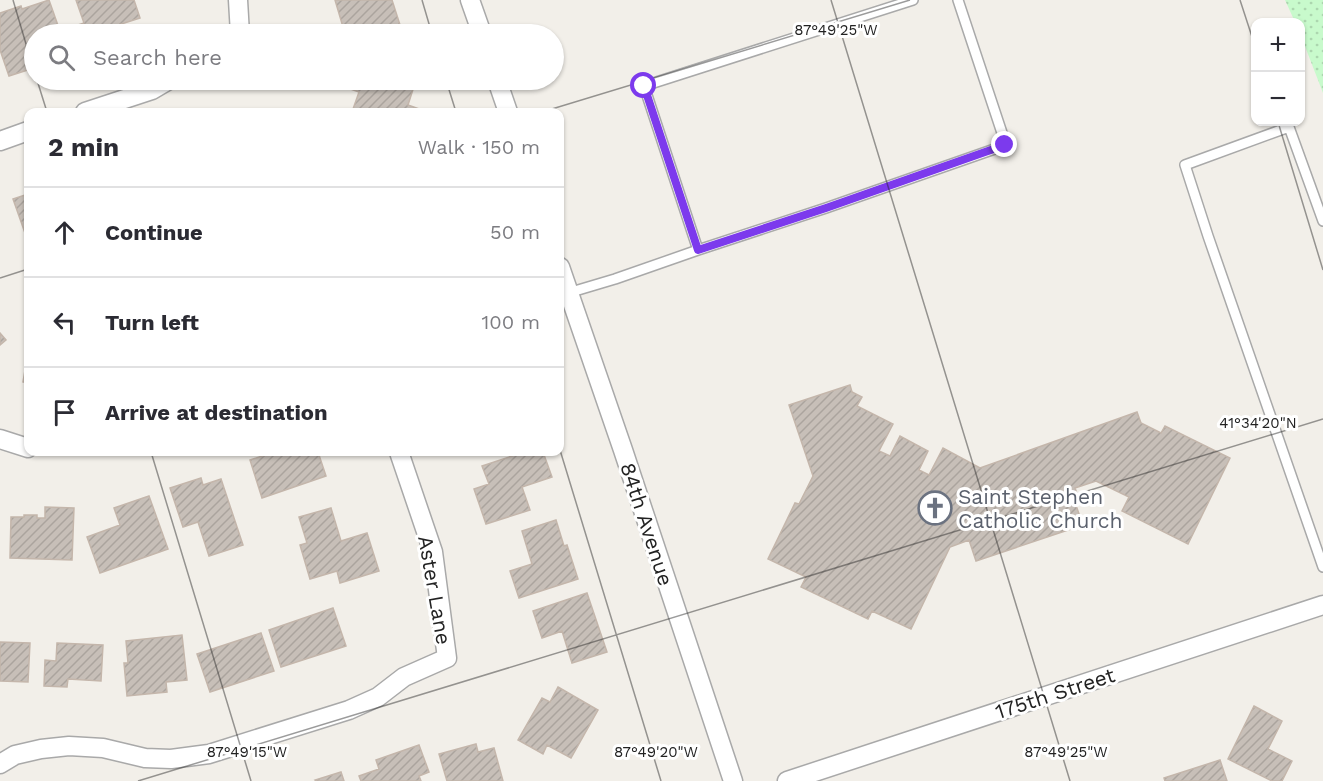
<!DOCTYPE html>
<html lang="en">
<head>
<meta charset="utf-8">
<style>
	body { margin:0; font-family:"Work Sans",sans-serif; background:#f7f7f7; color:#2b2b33 }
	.controls { position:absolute; right:18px; top:18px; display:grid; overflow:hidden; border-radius:12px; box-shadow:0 2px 4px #0004 }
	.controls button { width:54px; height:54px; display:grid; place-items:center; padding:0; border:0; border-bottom:2px solid #e1e1e2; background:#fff; color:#2b2b33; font:30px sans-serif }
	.stop { position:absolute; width:18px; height:18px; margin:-14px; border:4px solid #7c3aed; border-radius:50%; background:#fff }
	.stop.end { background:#7c3aed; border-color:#fff; box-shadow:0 2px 6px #0008 }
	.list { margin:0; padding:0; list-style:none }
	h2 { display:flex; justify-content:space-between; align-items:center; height:78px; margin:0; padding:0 24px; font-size:26px }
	h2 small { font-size:20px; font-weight:400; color:#7c7c81 }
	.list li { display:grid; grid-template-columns:39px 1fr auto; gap:18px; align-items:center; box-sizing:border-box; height:90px; padding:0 24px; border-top:2px solid #e1e1e2 }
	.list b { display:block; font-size:22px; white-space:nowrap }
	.list em { font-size:20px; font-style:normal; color:#7c7c81 }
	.icon { flex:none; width:33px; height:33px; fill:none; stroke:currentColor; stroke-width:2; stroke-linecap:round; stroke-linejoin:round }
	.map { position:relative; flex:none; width:1323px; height:781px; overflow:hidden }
	.search { position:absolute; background:#fff; box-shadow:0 2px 4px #0004; left:24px; top:24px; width:540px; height:66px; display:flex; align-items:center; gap:15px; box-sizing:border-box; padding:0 21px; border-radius:33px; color:#7c7c81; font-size:22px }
	.panel { position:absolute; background:#fff; box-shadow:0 2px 4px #0004; left:24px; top:108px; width:540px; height:348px; border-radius:12px }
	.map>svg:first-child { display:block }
</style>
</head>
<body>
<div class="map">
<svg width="1323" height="781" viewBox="0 0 1323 781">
	<defs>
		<pattern id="park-dots" width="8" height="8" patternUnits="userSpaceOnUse" patternTransform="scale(1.5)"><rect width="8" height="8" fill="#c8facc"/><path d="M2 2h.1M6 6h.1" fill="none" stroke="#acd6af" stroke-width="1.8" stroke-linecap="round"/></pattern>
		<pattern id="building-hatch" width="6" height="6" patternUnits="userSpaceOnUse" patternTransform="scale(1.5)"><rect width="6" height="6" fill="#c7bfb8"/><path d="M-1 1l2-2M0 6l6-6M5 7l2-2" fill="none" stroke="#aba49e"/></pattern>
	</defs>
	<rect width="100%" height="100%" fill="#f2efe9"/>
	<path fill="url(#park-dots)" d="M1285,0H1323V93L1301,36L1300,22H1295Z"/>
	<path fill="url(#building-hatch)" stroke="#c4b6ab" stroke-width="1.5" d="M49,0L61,34H34V43L27,46L34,68L9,76L0,50V13L21,6L22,9Z
		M76,0H134L140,18L115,26L118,34H78L75,26L84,23Z
		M335,0H392L401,28L382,34H354L351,25L343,27Z
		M348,80H416L408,105L425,111V112H352L359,92L345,87Z
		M28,194V235L26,236L13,199Z
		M0,333L6,340L0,345Z
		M28,353V383L23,382Z
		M850,385L852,392L862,397L857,406L893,424L879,451L890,456L900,436L928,451L919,470L929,475L943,448L980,468L1137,412L1141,423L1161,433L1165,426L1230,458L1188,544L1122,511L1129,497L1096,481L1075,488L1078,496L1073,497L1083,525L976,561L969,540L950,547L911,629L872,611L868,619L801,587L806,577L768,559L795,503L799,504L813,476L789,405Z
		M274,452H318L326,476L262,498L250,460Z
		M524,452H543L552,477L522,487L530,510L486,524L474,489L489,484L482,466Z
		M201,478L203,485L221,479L243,545L209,556L198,522L183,527L170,488Z
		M149,496L168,549L100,573L87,537L120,525L114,508Z
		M45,507L74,508L72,560L10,558L11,517H24V515H37V518H45Z
		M331,508L341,541L367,533L379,571L340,583L337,571L310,579L300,545L307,543L299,517Z
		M556,520L564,546L567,545L578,579L519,598L510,571L532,564L522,531Z
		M587,593L607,652L572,663L562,631L542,638L533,611Z
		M333,608L346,646L281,667L269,630Z
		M261,633L274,671L210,692L197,654Z
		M182,635L187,680L166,682L167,692L127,696L124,663H128L126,641Z
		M0,642L30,643L28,682L0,681Z
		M57,643L103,645L101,681L68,679L67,687L44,686L45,660L56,661Z
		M558,687L598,710L571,758L547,745L543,754L518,740L542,698L550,702Z
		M1254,706L1282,721L1268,749L1292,761L1282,781H1272L1228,759Z
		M476,744L478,752L494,748L503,781H447L439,754Z
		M419,745L429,772L419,776L421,781H361L359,776L379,769L376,760Z
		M1220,760L1227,781H1165L1164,778Z
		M341,772L344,781H316L315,780Z"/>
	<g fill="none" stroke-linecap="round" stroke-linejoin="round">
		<g stroke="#a9a9a9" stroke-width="12">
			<path id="lane" d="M1323,221L1289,127L1185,165L1208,236L1323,567
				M698,250L644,86L913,0
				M568,293L615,279L698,250L826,208L1006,145L958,0"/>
		</g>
		<g stroke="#a9a9a9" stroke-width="21">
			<path id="street" d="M238,0L240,34
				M470,0L482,34
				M497,80L508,112
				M85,112L152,90L169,80
				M0,141L28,131
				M560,267L623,450L733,781
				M0,439L28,448
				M0,764L15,755L41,749L69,746L103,748L145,758L171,759L209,754L349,710L378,697L404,677L447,658L433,552L399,452
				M787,781L1323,605"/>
		</g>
		<use href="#lane" stroke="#fff" stroke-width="9"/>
		<use href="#street" stroke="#fff" stroke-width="18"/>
	</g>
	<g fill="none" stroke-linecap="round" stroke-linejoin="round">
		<path stroke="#7c3aed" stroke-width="8" d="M644,86L698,250L826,208L1005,145"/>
	</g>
	<path fill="none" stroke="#222" stroke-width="1.5" stroke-opacity="0.45" d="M13,0L34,71M422,0L432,34M831,0L1070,781M1240,0L1256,49M37,80L47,112M446,80L456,112M542,112L910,0M1278,122L1323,270M0,278L28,269M560,450L661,781M151,452L251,781M138,781L1323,419"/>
	<defs>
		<g id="church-ring" transform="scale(1.725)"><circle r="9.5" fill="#fff" stroke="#6b7280" stroke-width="1.5"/><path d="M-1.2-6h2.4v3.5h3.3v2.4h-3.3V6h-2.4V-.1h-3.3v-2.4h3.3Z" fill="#6b7280"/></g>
	</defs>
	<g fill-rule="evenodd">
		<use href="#church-ring" x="935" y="508"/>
	</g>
	<g text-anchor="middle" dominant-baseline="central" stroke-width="6" stroke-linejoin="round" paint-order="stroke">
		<g font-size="21" fill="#5b616d" stroke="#fff" text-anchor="start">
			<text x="958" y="496">Saint Stephen<tspan x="958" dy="24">Catholic Church</tspan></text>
		</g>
		<g font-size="21" fill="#222" stroke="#fff">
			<text transform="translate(647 524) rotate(72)">84th Avenue</text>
			<text transform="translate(435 590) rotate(80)">Aster Lane</text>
			<text transform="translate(1055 693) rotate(-18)">175th Street</text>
		</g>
	</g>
	<g font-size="15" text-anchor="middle" fill="#222" stroke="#fff" stroke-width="6" stroke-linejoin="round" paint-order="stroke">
		<text x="836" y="35">87°49'25"W</text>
		<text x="1258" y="428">41°34'20"N</text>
		<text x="247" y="757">87°49'15"W</text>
		<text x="656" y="757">87°49'20"W</text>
		<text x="1066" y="757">87°49'25"W</text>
	</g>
</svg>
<div class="controls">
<button>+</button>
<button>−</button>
</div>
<div class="stop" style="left:644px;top:86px"></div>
<div class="stop end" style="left:1005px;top:145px"></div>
<div class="search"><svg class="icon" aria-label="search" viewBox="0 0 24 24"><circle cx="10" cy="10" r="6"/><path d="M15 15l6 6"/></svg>Search here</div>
<section class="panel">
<h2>2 min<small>Walk · 150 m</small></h2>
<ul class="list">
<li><svg class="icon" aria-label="ahead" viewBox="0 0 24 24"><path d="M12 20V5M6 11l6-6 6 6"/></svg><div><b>Continue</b></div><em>50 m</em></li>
<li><svg class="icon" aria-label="left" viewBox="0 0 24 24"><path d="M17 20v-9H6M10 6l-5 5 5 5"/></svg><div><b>Turn left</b></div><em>100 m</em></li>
<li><svg class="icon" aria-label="arrive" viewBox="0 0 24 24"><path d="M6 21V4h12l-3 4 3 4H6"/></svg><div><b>Arrive at destination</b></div></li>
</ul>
</section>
</div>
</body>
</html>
